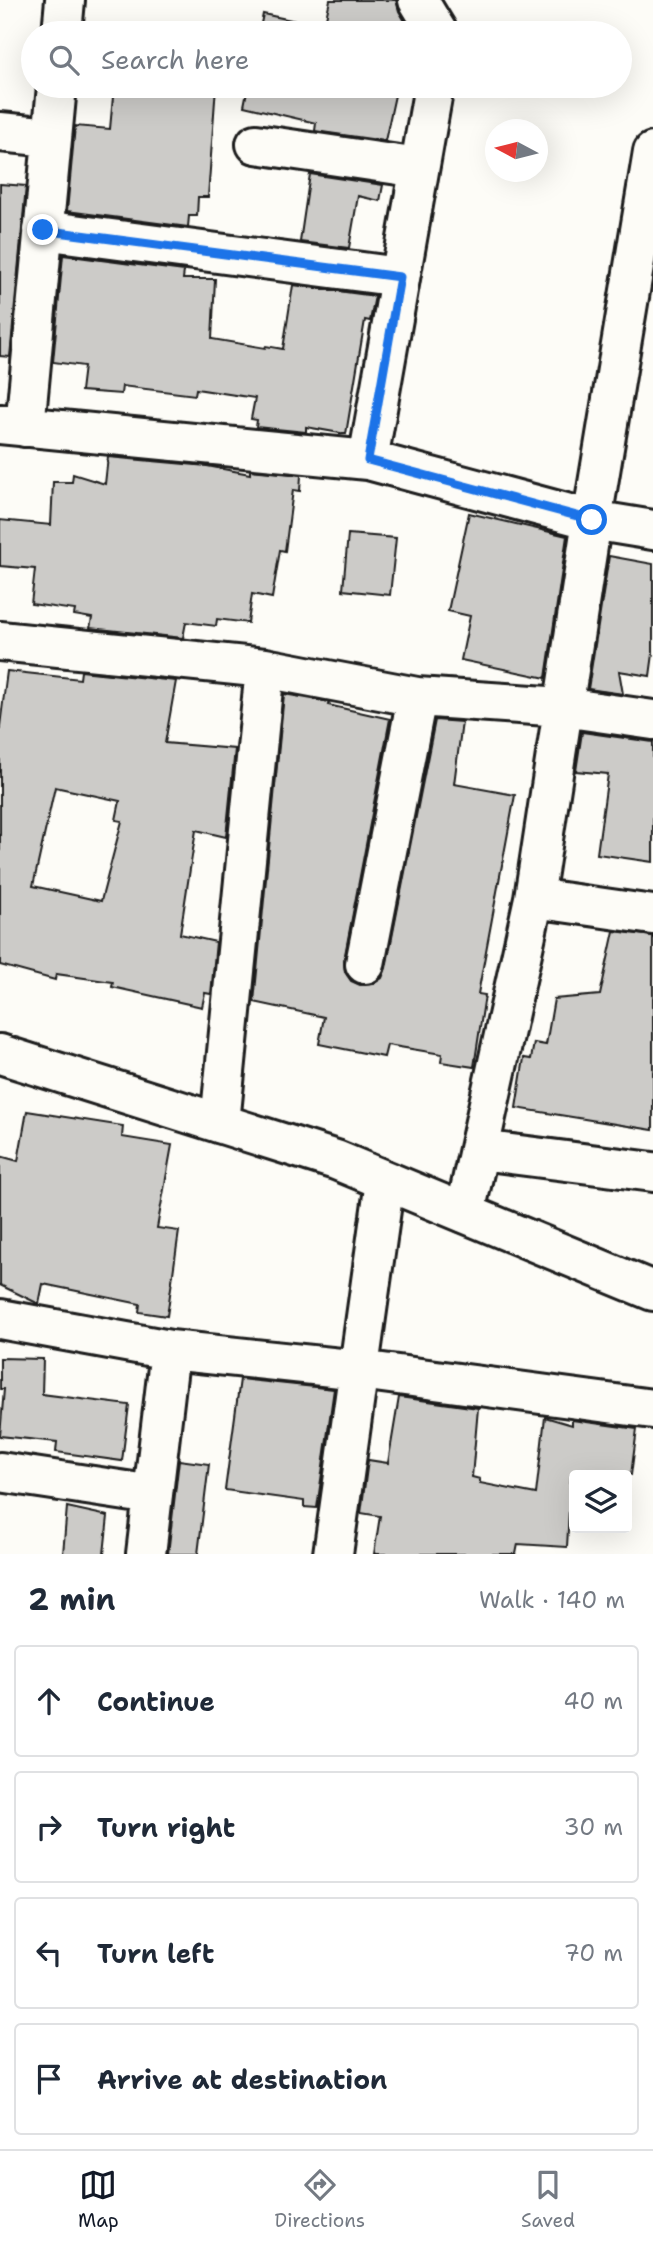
<!DOCTYPE html>
<html lang="en">
<head>
<meta charset="utf-8">
<style>
	body { margin:0; font-family:"Shantell Sans",sans-serif; background:#f6f6f7; color:#1f2937 }
	.controls { position:absolute; right:21px; bottom:21px; display:grid; overflow:hidden; border-radius:7px; box-shadow:0 7px 28px #0002 }
	.controls button { width:63px; height:63px; display:grid; place-items:center; padding:0; border:0; border-bottom:2px solid #e0e1e3; background:#fff; color:#1f2937; font:35px sans-serif }
	.compass { position:absolute; left:485px; top:119px; width:63px; height:63px; border-radius:50%; background:#fff; box-shadow:0 7px 28px #0002; rotate:277deg }
	.stop { position:absolute; width:21px; height:21px; margin:-16px; border:5px solid #1a73e8; border-radius:50%; background:#fff }
	.stop.end { background:#1a73e8; border-color:#fff; box-shadow:0 2px 7px #0008 }
	.list { margin:0; padding:0; list-style:none }
	h2 { display:flex; justify-content:space-between; align-items:center; height:91px; margin:0; padding:0 28px; font-size:30px }
	h2 small { font-size:23px; font-weight:400; color:#747a83 }
	.list li { display:grid; grid-template-columns:46px 1fr auto; gap:21px; align-items:center; box-sizing:border-box; height:112px; margin:0 14px 14px; padding:0 14px; border:2px solid #e0e1e3; border-radius:7px }
	.list b { display:block; font-size:26px; white-space:nowrap }
	.list em { font-size:23px; font-style:normal; color:#747a83 }
	.icon { flex:none; width:38px; height:38px; fill:none; stroke:currentColor; stroke-width:2; stroke-linecap:round; stroke-linejoin:round }
	.map { position:relative; flex:none; width:653px; height:1554px; overflow:hidden }
	.search { position:absolute; background:#fff; box-shadow:0 7px 28px #0002; left:21px; right:21px; top:21px; height:77px; display:flex; align-items:center; gap:18px; box-sizing:border-box; padding:0 24px; border-radius:38px; color:#747a83; font-size:26px }
	.sheet { height:595px; background:#fff }
	nav { display:flex; justify-content:space-around; align-items:center; box-sizing:border-box; height:98px; border-top:2px solid #e0e1e3; background:#fff; font-size:19px; color:#747a83 }
	nav a { display:grid; justify-items:center; gap:4px }
	nav .on { color:#111827 }
	.map>svg:first-child { display:block }
</style>
</head>
<body>
<div class="map">
<svg width="653" height="1554" viewBox="0 0 653 1554">
	<rect width="100%" height="100%" fill="#fdfcf7"/>
	<filter id="ink" filterUnits="userSpaceOnUse"><feTurbulence type="fractalNoise" baseFrequency=".0143" numOctaves="2"/><feDisplacementMap in="SourceGraphic" scale="14" xChannelSelector="R" yChannelSelector="G"/><feConvolveMatrix kernelMatrix="1 2 1 2 8 2 1 2 1" color-interpolation-filters="sRGB"/></filter>
	<g filter="url(#ink)">
		<path fill="#cccbc8" stroke="#1c1c1c" stroke-width="2" fill-rule="evenodd" d="M330,0H396L399,11L409,28L408,33H259L263,14L324,27Z
			M114,86H216L208,197H198L197,216H189L188,227L67,211L75,126L110,129Z
			M248,86H397L385,141L315,131L316,123L244,106Z
			M310,174L383,185L380,201L358,196L349,248L300,242Z
			M0,184L26,186L10,357L0,356Z
			M63,255L184,271L183,279H215L212,339L265,348L266,346L283,349L293,285L375,296L370,321L365,320L346,434L306,427V432L256,427L257,420L251,419L255,398L196,389L195,395L122,386L121,394L81,391L84,366L53,362Z
			M108,457L207,466L250,474V470L301,475L300,491L293,490L285,551L280,550L272,598L252,594L248,623L217,619L216,626L186,622L183,638L90,628L92,618L74,615L75,610L31,604L35,569L0,566V520L51,525L53,482H72L73,474L105,484Z
			M469,513L567,536L546,678L461,660L470,616L448,611Z
			M348,534L396,538L390,595L343,590Z
			M609,556L653,564V654L650,676L619,671L623,694L588,689Z
			M7,671L80,679L81,671L176,681L165,743L235,749L226,837L196,830L180,934L216,942L211,994L205,993L202,1007L112,987L113,982L56,974L55,980L0,965V726ZM55,787L120,801L116,820L122,821L101,901L33,886Z
			M284,694L329,702L328,705L390,719L344,960L345,972L351,981L360,985L373,984L382,978L386,968L435,720L462,722L454,784L515,795L478,994L485,995L474,1067L441,1062L442,1054L387,1045L384,1057L319,1044L324,1017L254,1002Z
			M582,732L653,742V862L597,854L608,774L576,771Z
			M614,931L653,936V1130L516,1108L524,1058L531,1059L534,1043L546,1045L554,999L600,995Z
			M27,1111L123,1126L122,1137L172,1145L157,1228L179,1231L167,1316L139,1312L140,1304L43,1284L39,1304L0,1285V1156L18,1161Z
			M0,1358L43,1359L42,1394L129,1405L122,1461L56,1452L57,1442L0,1436L4,1389H0Z
			M240,1379L334,1389L317,1508L304,1507V1501L225,1490Z
			M399,1397L478,1408L472,1477L480,1479V1483L536,1494L545,1417L572,1425V1420L637,1429L631,1475H571L567,1547L518,1544L516,1554H374L380,1516L361,1513L368,1460L388,1463Z
			M179,1460L209,1464L198,1554H168Z
			M67,1507L108,1516L104,1554H63Z"/>
		<g fill="none" stroke-linecap="round" stroke-linejoin="round">
			<g stroke="#1c1c1c" stroke-width="44">
				<path id="minor" d="M418,0L438,33
					M62,33L65,0
					M0,132L51,137
					M256,144L419,168
					M43,230L400,277
					M0,424L368,460L434,86
					M25,427L57,86
					M368,460L592,520L653,530
					M0,641L265,668L417,697L563,707L653,720
					M534,898L653,915
					M365,964L417,697
					M220,1123L265,668
					M480,1150L653,1172
					M465,1213L534,898L592,520L653,152
					M0,1319L170,1350L360,1370L653,1409
					M0,1472L153,1495
					M146,1554L170,1350
					M333,1554L385,1181"/>
			</g>
			<g stroke="#1c1c1c" stroke-width="44">
				<path id="tertiary" d="M0,1054L336,1160L653,1291"/>
			</g>
			<use href="#minor" stroke="#fdfcf7" stroke-width="38"/>
			<use href="#tertiary" stroke="#fdfcf7" stroke-width="38"/>
		</g>
	</g>
	<g fill="none" stroke-linecap="round" stroke-linejoin="round" filter="url(#ink)">
		<path stroke="#1a73e8" stroke-width="9" d="M43,230L400,277L368,460L592,520"/>
	</g>
</svg>
<div class="controls">
<button><svg class="icon" aria-label="layers" viewBox="0 0 24 24"><path d="M12 4l9 5-9 5-9-5zM3 14l9 5 9-5"/></svg></button>
</div>
<svg class="compass" viewBox="-18 -18 36 36"><path d="M0-13l5 13h-10z" fill="#e53935"/><path d="M0 13l5-13h-10z" fill="#747a83"/></svg>
<div class="stop" style="left:592px;top:520px"></div>
<div class="stop end" style="left:43px;top:230px"></div>
<div class="search"><svg class="icon" aria-label="search" viewBox="0 0 24 24"><circle cx="10" cy="10" r="6"/><path d="M15 15l6 6"/></svg>Search here</div>
</div>
<section class="sheet">
<h2>2 min<small>Walk · 140 m</small></h2>
<ul class="list">
<li><svg class="icon" aria-label="ahead" viewBox="0 0 24 24"><path d="M12 20V5M6 11l6-6 6 6"/></svg><div><b>Continue</b></div><em>40 m</em></li>
<li><svg class="icon" aria-label="right" viewBox="0 0 24 24"><path d="M7 20v-9h11M14 6l5 5-5 5"/></svg><div><b>Turn right</b></div><em>30 m</em></li>
<li><svg class="icon" aria-label="left" viewBox="0 0 24 24"><path d="M17 20v-9H6M10 6l-5 5 5 5"/></svg><div><b>Turn left</b></div><em>70 m</em></li>
<li><svg class="icon" aria-label="arrive" viewBox="0 0 24 24"><path d="M6 21V4h12l-3 4 3 4H6"/></svg><div><b>Arrive at destination</b></div></li>
</ul>
</section>
<nav>
<a class="on"><svg class="icon" aria-label="map" viewBox="0 0 24 24"><path d="M3 6l6-2 6 2 6-2v14l-6 2-6-2-6 2zM9 4v14M15 6v14"/></svg>Map</a>
<a><svg class="icon" aria-label="directions" viewBox="0 0 24 24"><path d="M12 3l9 9-9 9-9-9zM9 14v-3h6M13 9l2 2-2 2"/></svg>Directions</a>
<a><svg class="icon" aria-label="saved" viewBox="0 0 24 24"><path d="M7 4h10v16l-5-4-5 4z"/></svg>Saved</a>
</nav>
</body>
</html>
